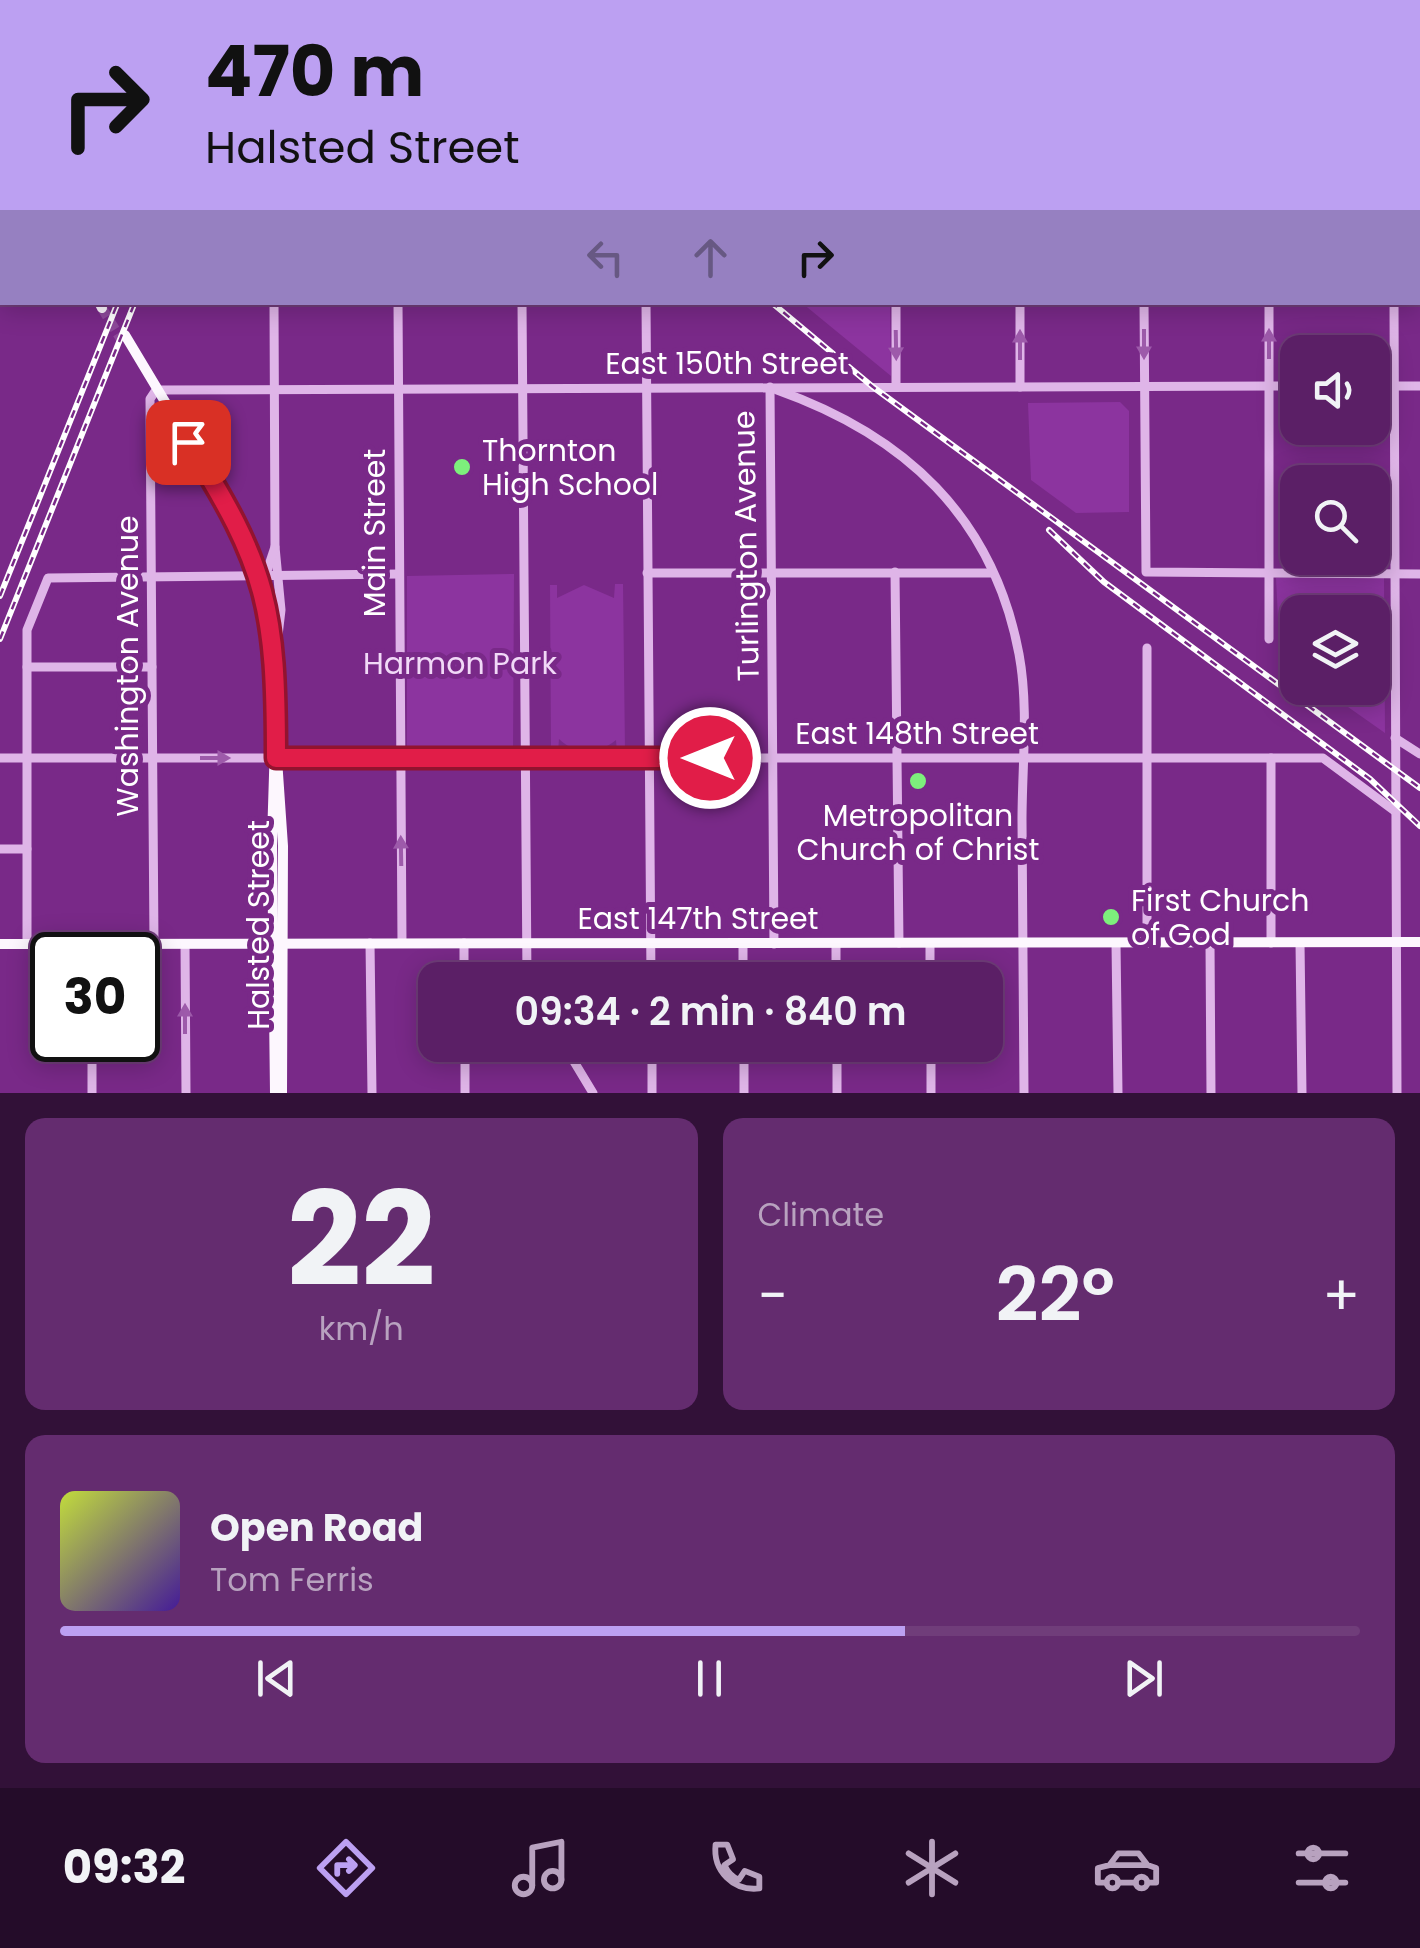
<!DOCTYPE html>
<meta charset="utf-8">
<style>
body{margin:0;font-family:Poppins,sans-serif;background:#642c6f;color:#f1f3f6;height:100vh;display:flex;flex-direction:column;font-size:38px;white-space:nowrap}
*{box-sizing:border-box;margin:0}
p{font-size:32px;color:#b8a2bf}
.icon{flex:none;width:55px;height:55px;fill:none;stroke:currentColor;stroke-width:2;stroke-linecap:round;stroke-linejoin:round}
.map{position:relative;height:1093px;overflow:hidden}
.side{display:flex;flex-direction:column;gap:25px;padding:25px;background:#321138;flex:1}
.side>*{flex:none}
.guide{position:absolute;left:0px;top:0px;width:1420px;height:305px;box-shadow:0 5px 25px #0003,0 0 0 2px #703d7a;background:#bca0f2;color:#111;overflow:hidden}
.fabs{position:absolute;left:1280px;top:335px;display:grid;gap:20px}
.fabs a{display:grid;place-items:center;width:110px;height:110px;border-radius:20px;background:#5b1f66;box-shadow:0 5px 25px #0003,0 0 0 2px #703d7a;font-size:50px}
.speed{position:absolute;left:30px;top:932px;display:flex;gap:20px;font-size:50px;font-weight:700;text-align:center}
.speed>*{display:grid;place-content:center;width:130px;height:130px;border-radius:50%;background:#5b1f66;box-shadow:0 5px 25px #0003,0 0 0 2px #703d7a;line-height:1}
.speed .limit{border:5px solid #111;border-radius:15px;background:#fff;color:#111}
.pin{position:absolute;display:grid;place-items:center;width:85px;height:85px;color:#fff;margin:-42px;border-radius:20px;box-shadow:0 5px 15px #0006}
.me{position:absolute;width:110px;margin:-55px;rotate:270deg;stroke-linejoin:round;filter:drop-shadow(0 0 8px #0008)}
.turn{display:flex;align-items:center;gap:35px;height:210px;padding:0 40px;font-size:45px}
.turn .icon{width:130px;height:130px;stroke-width:2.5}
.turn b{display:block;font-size:70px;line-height:85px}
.lanes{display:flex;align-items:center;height:95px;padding:0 40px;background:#0003;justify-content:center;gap:50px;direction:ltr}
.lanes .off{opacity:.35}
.big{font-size:75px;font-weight:600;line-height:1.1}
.side .widget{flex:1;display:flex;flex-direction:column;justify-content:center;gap:15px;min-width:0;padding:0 35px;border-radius:20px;background:#642c6f}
.side .dial{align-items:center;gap:0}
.dial b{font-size:130px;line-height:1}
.song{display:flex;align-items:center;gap:30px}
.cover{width:120px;height:120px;border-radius:15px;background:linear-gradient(135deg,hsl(70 70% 55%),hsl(260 70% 35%))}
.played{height:10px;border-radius:5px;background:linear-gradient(90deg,#bca0f2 65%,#703d7a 65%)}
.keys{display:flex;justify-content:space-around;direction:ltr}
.heat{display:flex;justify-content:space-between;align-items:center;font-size:55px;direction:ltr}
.side .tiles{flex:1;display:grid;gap:25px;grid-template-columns:1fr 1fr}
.widget:last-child{grid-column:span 2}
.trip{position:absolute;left:418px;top:962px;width:585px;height:100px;border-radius:20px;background:#5b1f66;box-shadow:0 5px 25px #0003,0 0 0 2px #703d7a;font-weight:600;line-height:100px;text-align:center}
.tabs{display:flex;height:160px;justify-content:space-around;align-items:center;background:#240c29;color:#b8a2bf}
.tabs .icon{width:70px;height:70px}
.tabs .current{color:#bca0f2}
.tabs b{font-size:45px;color:#f1f3f6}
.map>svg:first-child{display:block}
.green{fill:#8c349f}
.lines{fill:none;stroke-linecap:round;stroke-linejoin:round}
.major-tunnel{stroke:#8d499a;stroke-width:10;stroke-dasharray:10 5;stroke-linecap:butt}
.minor{stroke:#dfb5e8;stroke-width:9}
.major{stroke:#fdf7fe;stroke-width:10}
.rail-casing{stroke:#fff;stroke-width:6}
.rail{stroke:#792988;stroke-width:2.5;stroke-dasharray:8;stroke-linecap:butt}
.oneway{fill:#9d5aaa}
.route-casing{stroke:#92132f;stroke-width:25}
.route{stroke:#e11d48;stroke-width:18}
.poi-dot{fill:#7def7c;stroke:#792988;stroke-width:4}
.labels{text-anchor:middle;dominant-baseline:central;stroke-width:10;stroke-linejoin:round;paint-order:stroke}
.street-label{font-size:30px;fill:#fff;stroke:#792988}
.poi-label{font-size:30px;fill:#fff;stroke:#792988;text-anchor:start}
.park-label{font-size:30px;fill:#f1d9f7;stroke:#792988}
</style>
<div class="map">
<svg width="1420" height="1093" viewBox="0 0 1420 1093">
<rect width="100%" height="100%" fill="#792988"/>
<g class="green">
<path d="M802,303H890L891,376Z"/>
<path d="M1120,402L1129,411V512L1076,513L1031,480L1028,403Z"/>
<path d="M514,574L513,751L407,750V576Z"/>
<path d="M1384,577L1385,733L1321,688H1372V612H1298L1297,671L1280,659L1276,578Z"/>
<path d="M615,584H623L625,752H617L616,740C597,755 577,756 559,739L558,752H551L550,585H557V598L584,585L614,598Z"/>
</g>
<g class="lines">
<path class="major-tunnel" d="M102,308L122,341"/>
<g class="minor">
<path d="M521,0V2"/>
<path d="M646,0V2"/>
<path d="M770,0V2"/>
<path d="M896,0V2"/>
<path d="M1020,0V2"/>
<path d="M1144,0V2"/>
<path d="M1268,0V2"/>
<path d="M1394,0V2"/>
<path d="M281,2L282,0"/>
<path d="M1418,17H1420"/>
<path d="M0,21H2"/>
<path d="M1418,201H1420"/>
<path d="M0,204H2"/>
<path d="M274,302L275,547L281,610L277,644"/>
<path d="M398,302L402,943"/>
<path d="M522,302L527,980"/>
<path d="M646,302L651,980"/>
<path d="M896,302V387"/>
<path d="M1020,302V387"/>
<path d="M1144,302L1146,572L1420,574"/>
<path d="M1269,302V639"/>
<path d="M1394,302L1397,1093"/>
<path d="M1372,386H1420"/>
<path d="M770,387L774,944"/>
<path d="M777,390C904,435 993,516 1019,654C1029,708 1022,766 1022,820C1022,911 1023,1002 1024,1093"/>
<path d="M895,572L899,943"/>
<path d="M647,573H993"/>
<path d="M265,577L275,547"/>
<path d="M1147,648V943"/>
<path d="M27,667H152"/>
<path d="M1395,738L1420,754"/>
<path d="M0,758H1323L1396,812"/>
<path d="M1271,758V943"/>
<path d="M0,849H27"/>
<path d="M27,943V630L48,578L399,574"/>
<path d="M370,943L372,1093"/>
<path d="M464,943V980"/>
<path d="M836,943V980"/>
<path d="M930,943V980"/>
<path d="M1116,943L1118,1093"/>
<path d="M1210,943L1211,1093"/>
<path d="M1300,943L1302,1093"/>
<path d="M154,944L150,399L156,390L1298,386"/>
<path d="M185,944L186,1093"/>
<path d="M743,944V980"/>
<path d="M92,1040V1093"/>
<path d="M465,1045V1093"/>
<path d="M564,1045L593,1093"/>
<path d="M652,1045V1093"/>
<path d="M744,1045V1093"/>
<path d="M837,1045V1093"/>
<path d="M931,1045V1093"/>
</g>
<g class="major">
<path d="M0,139L2,143"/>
<path d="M99,302L102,308"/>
<path d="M125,335L242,530L272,619L277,679L272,839L275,1093"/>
<path d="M277,759L283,846L282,1093"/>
<path d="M0,944L1420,942"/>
</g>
<defs>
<g id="rail">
<path d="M439,0L442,2"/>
<path d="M229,2L230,0"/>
<path d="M246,2L247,0"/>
<path d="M771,302L873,387L1420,788"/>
<path d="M1049,530L1104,582L1370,779L1420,826"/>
<path d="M0,596L118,302"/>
<path d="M0,639L135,302"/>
</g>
</defs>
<use href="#rail" class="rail-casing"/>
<use href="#rail" class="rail"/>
</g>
<defs><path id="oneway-solid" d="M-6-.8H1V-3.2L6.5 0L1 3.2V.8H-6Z" transform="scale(2.5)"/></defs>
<g class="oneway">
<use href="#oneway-solid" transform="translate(1144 344) rotate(90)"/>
<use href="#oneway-solid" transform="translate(1269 344) rotate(-90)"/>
<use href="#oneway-solid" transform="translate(896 345) rotate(89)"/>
<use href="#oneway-solid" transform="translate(1020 345) rotate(-90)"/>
<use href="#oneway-solid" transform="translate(215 758)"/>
<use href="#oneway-solid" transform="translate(401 851) rotate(-91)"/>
<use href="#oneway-solid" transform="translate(185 1019) rotate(-90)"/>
</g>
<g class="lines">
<defs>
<path id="route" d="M188,442C268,567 276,610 276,758H710"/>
</defs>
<use href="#route" class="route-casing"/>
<use href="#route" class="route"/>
</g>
<g class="poi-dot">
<circle cx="462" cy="467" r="10"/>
<circle cx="918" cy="781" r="10"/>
<circle cx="1111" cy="917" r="10"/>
</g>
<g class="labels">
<g class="street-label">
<text x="727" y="363">East 150th Street</text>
<text transform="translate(374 533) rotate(-90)">Main Street</text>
<text transform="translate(746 546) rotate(-91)">Turlington Avenue</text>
<text transform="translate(127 666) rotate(-90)">Washington Avenue</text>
<text x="917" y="733">East 148th Street</text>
<text x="698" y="918">East 147th Street</text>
<text transform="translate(258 925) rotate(-90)">Halsted Street</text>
</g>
<g class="poi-label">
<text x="482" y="450">Thornton<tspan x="482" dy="34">High School</tspan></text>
<text x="918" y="815" text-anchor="middle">Metropolitan<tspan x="918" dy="34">Church of Christ</tspan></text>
<text x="1131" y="900">First Church<tspan x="1131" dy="34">of God</tspan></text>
</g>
<g class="park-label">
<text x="460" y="663">Harmon Park</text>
</g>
</g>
</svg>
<div class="fabs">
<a><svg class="icon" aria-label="sound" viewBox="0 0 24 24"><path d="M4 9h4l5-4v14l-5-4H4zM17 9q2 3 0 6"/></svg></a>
<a><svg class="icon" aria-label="search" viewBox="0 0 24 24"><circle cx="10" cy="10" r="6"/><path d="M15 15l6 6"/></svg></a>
<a><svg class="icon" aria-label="layers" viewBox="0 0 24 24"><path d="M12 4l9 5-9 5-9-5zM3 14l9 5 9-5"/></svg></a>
</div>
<div class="speed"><div class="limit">30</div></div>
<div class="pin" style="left:188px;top:442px;background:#d93025"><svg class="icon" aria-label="arrive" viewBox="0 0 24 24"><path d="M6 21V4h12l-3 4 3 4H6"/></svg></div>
<svg class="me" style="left:710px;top:758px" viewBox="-20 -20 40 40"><circle r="17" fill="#e11d48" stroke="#fff" stroke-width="3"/><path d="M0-11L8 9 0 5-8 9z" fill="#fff"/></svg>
<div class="trip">09:34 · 2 min · 840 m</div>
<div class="guide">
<div class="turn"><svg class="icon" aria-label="right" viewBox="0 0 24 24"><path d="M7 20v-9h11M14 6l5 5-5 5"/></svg><div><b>470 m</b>Halsted Street</div></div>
<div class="lanes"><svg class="icon off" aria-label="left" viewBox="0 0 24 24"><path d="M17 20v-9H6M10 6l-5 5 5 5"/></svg><svg class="icon off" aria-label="ahead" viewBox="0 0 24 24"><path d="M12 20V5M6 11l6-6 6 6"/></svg><svg class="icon" aria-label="right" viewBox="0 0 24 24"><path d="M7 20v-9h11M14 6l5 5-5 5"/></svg></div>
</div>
</div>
<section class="side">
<div class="tiles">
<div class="widget dial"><b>22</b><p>km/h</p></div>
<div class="widget"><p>Climate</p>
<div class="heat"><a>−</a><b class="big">22°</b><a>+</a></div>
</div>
<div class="widget">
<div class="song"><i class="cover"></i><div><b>Open Road</b><p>Tom Ferris</p></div></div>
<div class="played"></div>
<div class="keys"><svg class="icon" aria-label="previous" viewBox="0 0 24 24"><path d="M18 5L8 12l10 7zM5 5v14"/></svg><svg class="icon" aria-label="pause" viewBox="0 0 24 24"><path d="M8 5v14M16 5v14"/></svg><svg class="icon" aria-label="next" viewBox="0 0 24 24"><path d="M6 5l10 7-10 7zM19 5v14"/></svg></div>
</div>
</div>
</section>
<nav class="tabs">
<b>09:32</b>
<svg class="icon current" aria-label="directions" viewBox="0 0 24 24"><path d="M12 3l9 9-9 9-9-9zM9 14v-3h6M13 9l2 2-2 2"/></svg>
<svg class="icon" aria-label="music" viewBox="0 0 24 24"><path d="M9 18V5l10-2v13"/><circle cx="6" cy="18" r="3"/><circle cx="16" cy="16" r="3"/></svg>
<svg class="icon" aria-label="phone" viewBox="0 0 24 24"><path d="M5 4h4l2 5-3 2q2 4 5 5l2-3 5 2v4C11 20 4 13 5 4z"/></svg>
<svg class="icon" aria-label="climate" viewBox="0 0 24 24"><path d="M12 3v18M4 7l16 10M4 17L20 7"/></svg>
<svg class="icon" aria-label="car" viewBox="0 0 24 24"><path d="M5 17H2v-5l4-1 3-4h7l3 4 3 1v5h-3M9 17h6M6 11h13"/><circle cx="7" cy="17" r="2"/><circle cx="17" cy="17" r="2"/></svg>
<svg class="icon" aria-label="filters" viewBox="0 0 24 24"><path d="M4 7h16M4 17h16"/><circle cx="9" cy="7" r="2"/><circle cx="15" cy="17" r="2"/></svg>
</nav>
